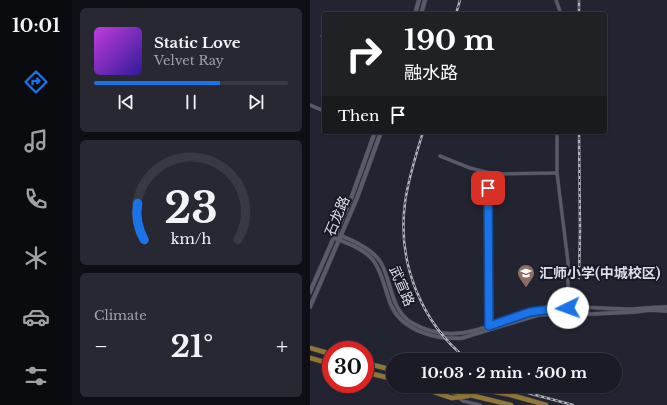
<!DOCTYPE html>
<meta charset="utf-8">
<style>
body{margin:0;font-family:"Libre Baskerville","Noto Sans SC",serif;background:#272832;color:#f1f3f6;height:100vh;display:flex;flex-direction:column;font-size:15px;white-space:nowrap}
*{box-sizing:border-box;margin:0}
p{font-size:13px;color:#9fa1a7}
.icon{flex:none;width:22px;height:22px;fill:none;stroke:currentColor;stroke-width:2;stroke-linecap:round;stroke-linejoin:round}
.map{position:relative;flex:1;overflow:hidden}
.details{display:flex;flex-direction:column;gap:8px;padding:8px;background:#0e0f14;width:238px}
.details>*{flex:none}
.top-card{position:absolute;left:12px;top:12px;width:285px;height:122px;border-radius:4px;box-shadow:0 1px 3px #0004,0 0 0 1px #383942;background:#202124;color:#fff;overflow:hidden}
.speed{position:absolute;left:12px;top:341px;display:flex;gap:8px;font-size:20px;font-weight:700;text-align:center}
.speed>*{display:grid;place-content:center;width:52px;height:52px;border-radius:50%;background:#1a1b25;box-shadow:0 1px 3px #0004,0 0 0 1px #383942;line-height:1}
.speed .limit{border:6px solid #d22;background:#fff;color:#111}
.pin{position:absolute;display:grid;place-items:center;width:34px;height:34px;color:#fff;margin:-17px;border-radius:8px;box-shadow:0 2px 6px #0006}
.me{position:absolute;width:44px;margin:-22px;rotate:267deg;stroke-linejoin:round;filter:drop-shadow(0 0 3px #0008)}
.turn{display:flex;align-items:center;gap:14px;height:84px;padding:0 16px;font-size:18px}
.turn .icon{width:52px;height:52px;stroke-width:2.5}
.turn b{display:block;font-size:28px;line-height:34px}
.then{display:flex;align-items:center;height:38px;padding:0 16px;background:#0003;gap:8px;font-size:15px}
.big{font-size:30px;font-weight:800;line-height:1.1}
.details .tile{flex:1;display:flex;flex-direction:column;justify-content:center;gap:6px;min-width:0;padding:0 14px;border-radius:6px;background:#272832}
.details .dial{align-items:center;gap:0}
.dial svg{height:104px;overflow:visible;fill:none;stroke:#383942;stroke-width:7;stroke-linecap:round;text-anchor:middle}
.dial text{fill:#f1f3f6;stroke:none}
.song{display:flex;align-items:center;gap:12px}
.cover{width:48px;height:48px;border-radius:6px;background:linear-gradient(135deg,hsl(290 70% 55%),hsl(250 70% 35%))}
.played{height:4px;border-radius:2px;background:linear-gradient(90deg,#1a73e8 65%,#383942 65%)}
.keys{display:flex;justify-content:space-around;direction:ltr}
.heat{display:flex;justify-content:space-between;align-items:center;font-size:22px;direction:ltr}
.trip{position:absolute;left:76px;top:353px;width:236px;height:40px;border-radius:20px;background:#1a1b25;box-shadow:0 1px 3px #0004,0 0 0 1px #383942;font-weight:800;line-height:40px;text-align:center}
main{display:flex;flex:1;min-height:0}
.tabs{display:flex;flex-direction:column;width:72px;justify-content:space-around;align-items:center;background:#0a0b0f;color:#9fa1a7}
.tabs .icon{width:28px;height:28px}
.tabs .selected{color:#1a73e8}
.tabs b{font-size:18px;color:#f1f3f6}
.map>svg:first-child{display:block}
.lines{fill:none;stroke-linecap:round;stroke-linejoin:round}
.minor-casing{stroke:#3e3f4a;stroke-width:4}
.tertiary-casing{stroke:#3e3f4a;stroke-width:4.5}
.secondary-casing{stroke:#3e3f4a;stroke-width:5}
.primary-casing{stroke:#3e3f4a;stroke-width:5.5}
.minor{stroke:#595b6a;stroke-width:3}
.tertiary{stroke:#595b6a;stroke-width:3.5}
.secondary{stroke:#595b6a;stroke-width:4}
.primary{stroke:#917635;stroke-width:4.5}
.rail-casing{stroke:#b1b3bc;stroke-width:2.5}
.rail{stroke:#191a27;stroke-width:1;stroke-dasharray:3;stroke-linecap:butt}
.route-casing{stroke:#114b97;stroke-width:10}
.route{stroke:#1a73e8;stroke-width:7}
.labels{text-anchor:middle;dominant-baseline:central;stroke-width:4;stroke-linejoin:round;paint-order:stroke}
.street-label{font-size:14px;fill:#dddee7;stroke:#191a27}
.poi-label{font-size:14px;font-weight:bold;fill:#dddee7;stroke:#191a27;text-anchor:start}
</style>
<main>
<nav class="tabs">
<b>10:01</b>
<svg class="icon selected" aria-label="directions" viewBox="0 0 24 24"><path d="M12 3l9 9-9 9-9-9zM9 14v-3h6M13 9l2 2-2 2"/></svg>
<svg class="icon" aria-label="music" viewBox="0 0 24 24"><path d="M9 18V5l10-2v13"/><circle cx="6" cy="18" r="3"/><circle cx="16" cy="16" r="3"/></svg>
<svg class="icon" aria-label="phone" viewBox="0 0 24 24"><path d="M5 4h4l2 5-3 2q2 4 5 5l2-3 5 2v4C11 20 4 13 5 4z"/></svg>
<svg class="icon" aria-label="climate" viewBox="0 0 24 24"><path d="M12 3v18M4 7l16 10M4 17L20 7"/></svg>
<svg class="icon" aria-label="car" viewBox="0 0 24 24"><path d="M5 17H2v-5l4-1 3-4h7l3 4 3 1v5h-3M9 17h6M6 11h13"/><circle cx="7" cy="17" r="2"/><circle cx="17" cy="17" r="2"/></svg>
<svg class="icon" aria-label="filters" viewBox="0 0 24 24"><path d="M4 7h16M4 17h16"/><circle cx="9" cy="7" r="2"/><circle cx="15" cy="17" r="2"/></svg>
</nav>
<section class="details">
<div class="tile">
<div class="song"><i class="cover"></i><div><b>Static Love</b><p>Velvet Ray</p></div></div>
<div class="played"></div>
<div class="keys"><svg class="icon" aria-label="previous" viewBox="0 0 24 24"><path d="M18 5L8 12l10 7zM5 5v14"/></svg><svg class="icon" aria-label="pause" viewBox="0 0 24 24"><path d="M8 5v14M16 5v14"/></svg><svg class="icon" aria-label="next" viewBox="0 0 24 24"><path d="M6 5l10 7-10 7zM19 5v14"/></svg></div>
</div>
<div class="tile dial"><svg viewBox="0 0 100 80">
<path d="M14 69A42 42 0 1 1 86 69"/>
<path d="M14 69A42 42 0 0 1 9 41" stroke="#1a73e8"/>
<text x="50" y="56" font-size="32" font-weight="700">23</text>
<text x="50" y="72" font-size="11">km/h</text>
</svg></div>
<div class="tile"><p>Climate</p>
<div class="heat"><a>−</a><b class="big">21°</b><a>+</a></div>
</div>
</section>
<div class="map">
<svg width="357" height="405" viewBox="0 0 357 405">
<rect width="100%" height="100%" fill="#222431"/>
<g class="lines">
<defs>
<g id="minor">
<path d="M246,0L251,14"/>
<path d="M12,36H14"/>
<path d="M0,105L14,111"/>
<path d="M247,132V173L258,262V313"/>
<path d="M130,156L160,168L184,174L247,173"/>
<path d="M178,173L179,327"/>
<path d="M149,398L153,401L170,405"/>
</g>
<g id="tertiary">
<path d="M26,234C40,239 63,249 71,263C82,282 80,310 102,323C144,347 178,325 218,313C230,309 245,308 257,307C279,306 302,310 324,309C335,308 346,307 357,307"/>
<path d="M24,238C37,243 54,249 63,260C73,273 75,291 81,305C92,331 127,340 152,338L228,315L256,313L281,314L324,312L340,310L357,311"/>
</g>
<g id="secondary">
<path d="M105,14L109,0"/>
<path d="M111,14L115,0"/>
<path d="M0,292L42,196L65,132"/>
<path d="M0,307L47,198L71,132"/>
</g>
<g id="primary">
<path d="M0,348L21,354"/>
<path d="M0,358L21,364"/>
<path d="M55,363L83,370"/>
<path d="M55,372L83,379"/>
<path d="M110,386L160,395L201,405"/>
<path d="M153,386L201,395L236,405"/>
<path d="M118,390L142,398L158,396"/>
</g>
</defs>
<use href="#minor" class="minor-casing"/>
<use href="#tertiary" class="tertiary-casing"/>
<use href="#secondary" class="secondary-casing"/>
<use href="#primary" class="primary-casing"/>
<use href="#minor" class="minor"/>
<use href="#tertiary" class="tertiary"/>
<use href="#secondary" class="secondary"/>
<use href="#primary" class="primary"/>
<defs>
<g id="rail">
<path d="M269,0V14"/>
<path d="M146,14L150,0"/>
<path d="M113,132C106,155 98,179 95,203C87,262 111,323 158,360"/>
<path d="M269,278L270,231L269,132"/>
<path d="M200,386L218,393L263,405"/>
</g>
</defs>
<use href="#rail" class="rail-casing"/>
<use href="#rail" class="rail"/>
</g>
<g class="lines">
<defs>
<path id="route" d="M178,188L179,326L220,312L258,307V308"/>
</defs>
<use href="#route" class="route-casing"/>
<use href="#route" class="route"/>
</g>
<defs>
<symbol id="school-pin" viewBox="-11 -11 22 30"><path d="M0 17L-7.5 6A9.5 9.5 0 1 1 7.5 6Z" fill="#8d6e63" stroke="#191a27"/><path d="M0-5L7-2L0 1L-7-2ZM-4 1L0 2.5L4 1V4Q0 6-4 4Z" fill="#fff"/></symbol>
</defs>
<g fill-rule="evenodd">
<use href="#school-pin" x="206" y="263" width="20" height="27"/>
</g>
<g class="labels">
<g class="street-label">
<text transform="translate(27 216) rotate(-67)">石龙路</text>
<text transform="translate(92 286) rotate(67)">武宣路</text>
</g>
<g class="poi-label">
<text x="229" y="273">汇师小学(中城校区)</text>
</g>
</g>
</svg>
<div class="speed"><div class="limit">30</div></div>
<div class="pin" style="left:178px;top:188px;background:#d93025"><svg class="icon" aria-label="arrive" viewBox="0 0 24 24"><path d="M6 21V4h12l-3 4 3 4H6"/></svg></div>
<svg class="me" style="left:258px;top:308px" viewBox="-20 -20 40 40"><circle r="19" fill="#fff"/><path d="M0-13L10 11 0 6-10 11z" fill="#1a73e8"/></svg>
<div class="trip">10:03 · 2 min · 500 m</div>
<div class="top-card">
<div class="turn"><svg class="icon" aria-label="right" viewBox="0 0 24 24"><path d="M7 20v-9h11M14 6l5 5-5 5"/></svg><div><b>190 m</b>融水路</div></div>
<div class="then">Then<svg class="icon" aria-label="arrive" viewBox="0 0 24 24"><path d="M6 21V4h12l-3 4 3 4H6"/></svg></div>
</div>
</div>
</main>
